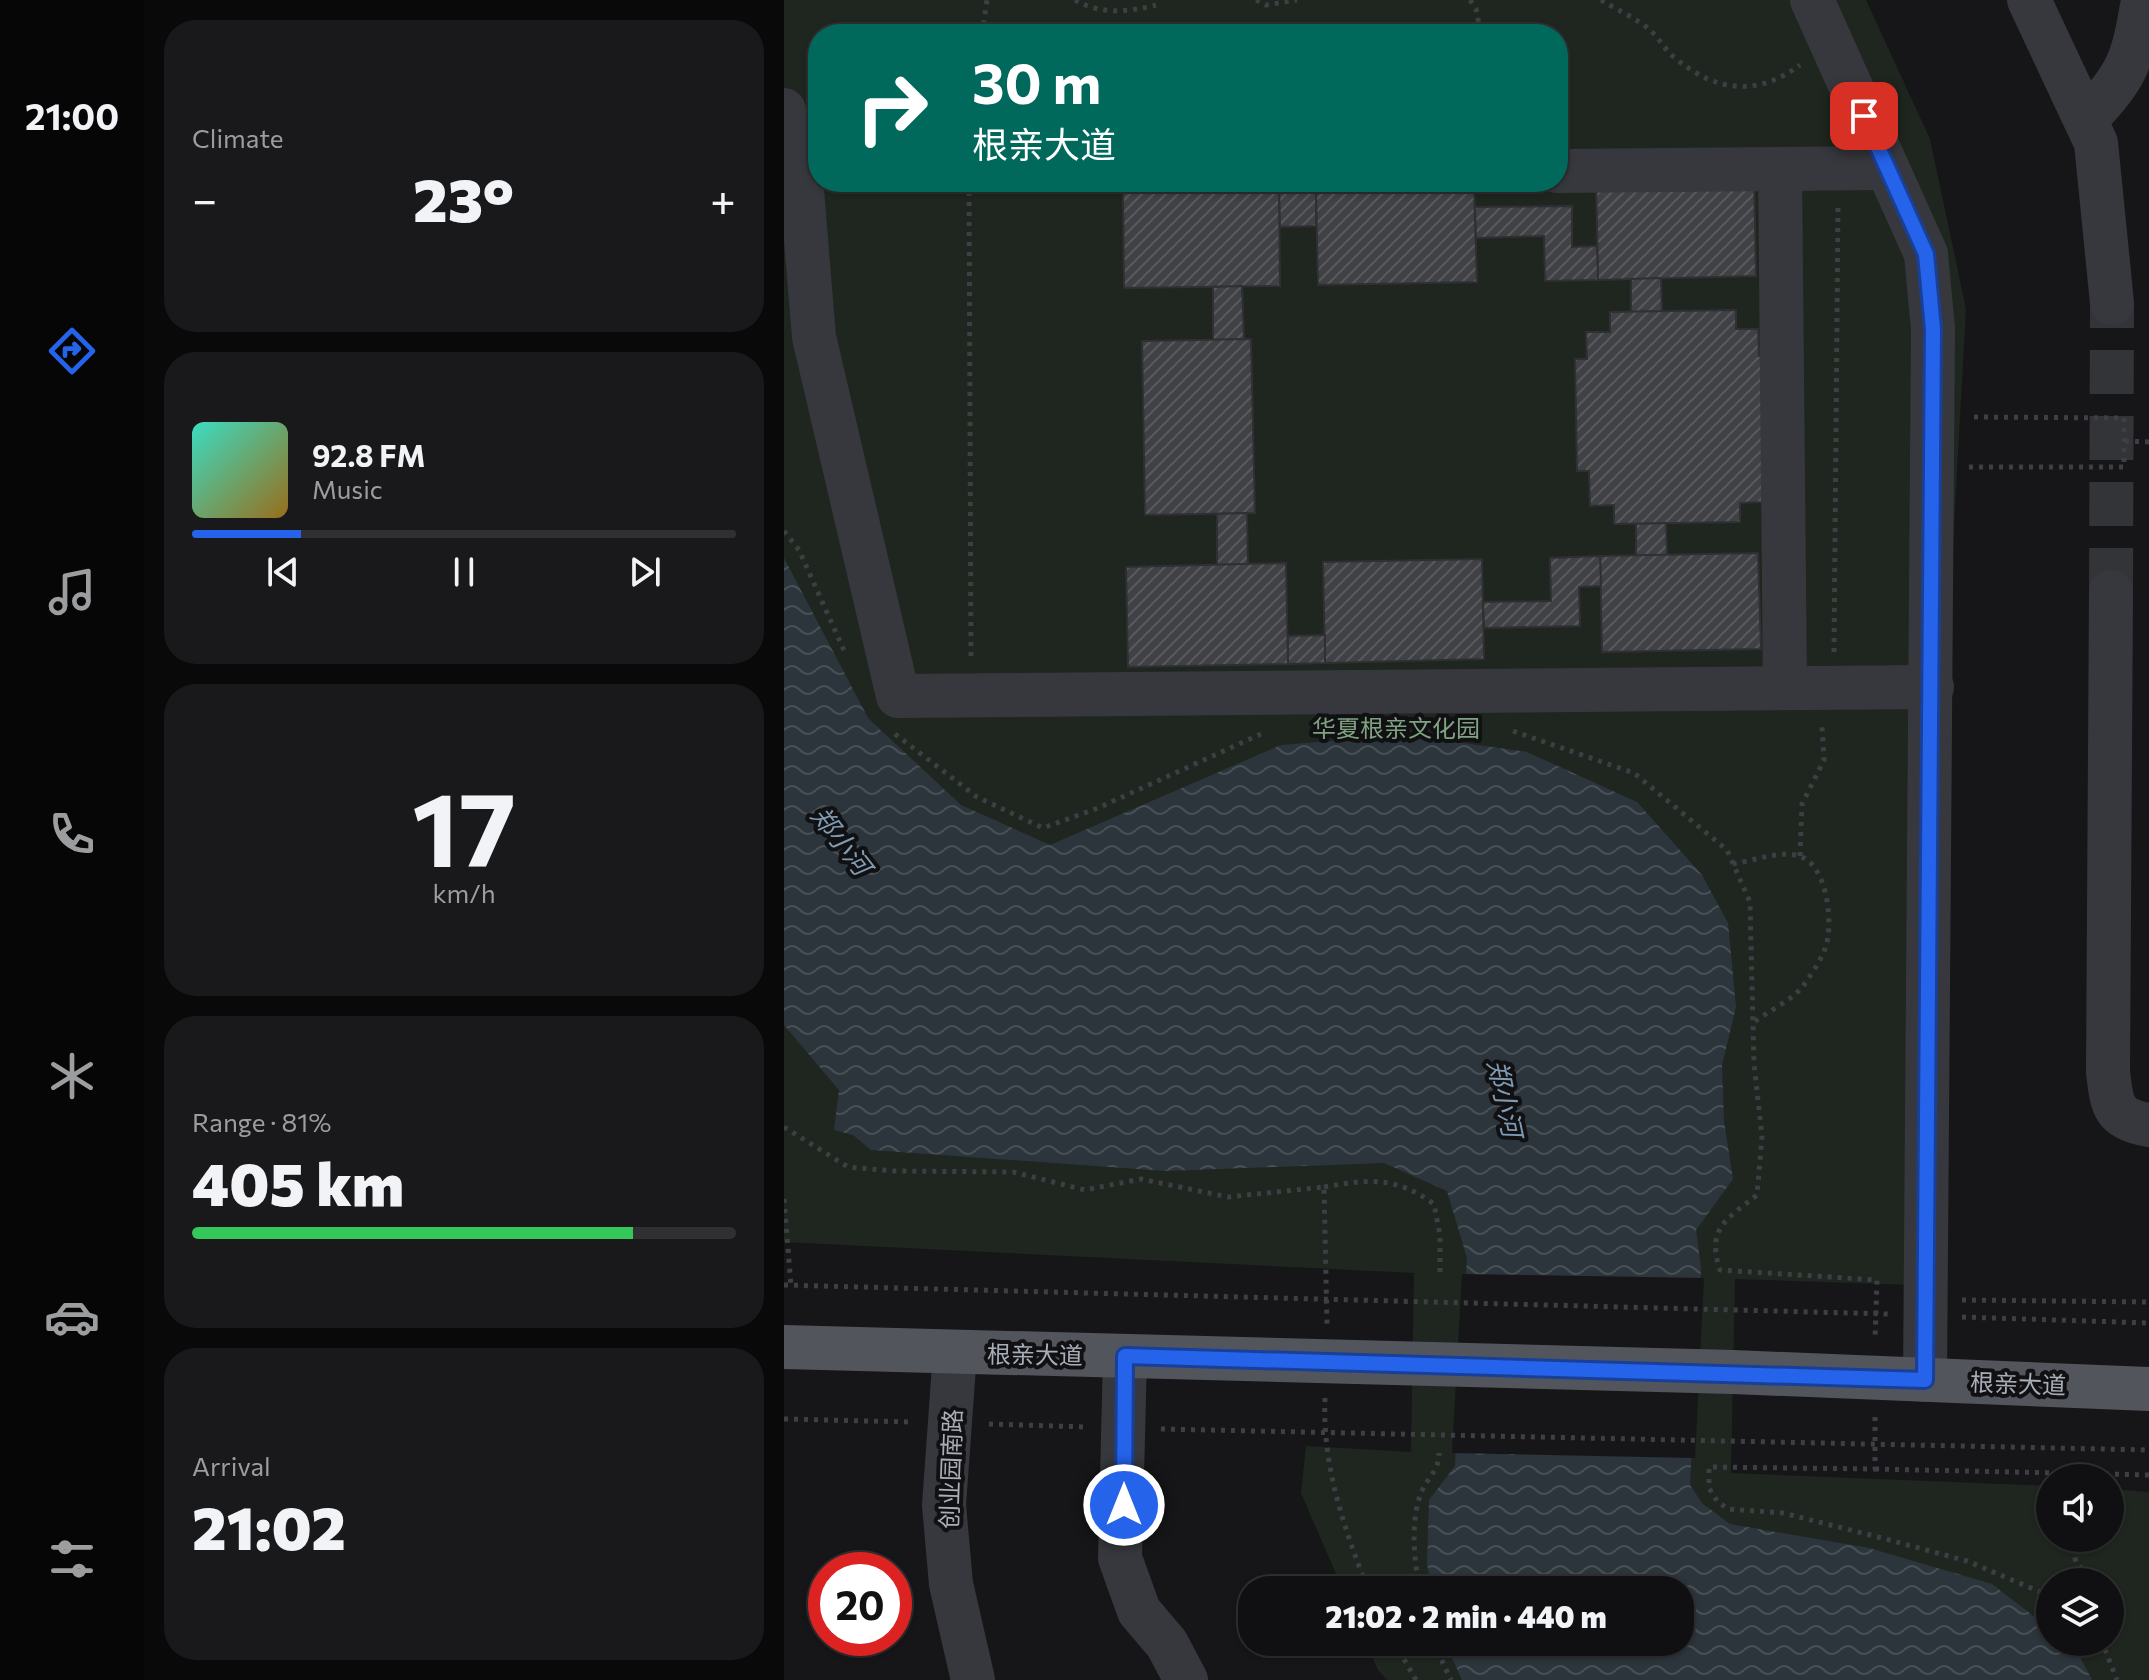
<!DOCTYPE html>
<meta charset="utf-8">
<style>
body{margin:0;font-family:Commissioner,"Noto Sans SC",sans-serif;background:#19191b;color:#f1f3f6;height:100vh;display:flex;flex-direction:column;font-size:30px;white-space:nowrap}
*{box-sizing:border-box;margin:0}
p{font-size:26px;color:#9c9d9f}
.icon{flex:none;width:44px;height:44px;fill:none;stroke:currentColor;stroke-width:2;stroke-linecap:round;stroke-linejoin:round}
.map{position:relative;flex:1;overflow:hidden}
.panel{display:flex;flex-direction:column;gap:20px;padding:20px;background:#09090a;width:640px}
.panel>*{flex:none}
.guide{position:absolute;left:24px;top:24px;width:760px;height:168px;border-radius:32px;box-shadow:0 2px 6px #0004,0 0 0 2px #303032;background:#00695c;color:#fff;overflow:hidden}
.controls{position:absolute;left:1252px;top:1464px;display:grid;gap:16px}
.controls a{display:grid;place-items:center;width:88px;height:88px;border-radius:50%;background:#101012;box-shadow:0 2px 6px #0004,0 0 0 2px #303032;font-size:40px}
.speed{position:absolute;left:24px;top:1552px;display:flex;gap:16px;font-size:40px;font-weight:700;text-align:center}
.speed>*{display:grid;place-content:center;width:104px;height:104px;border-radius:50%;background:#101012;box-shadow:0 2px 6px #0004,0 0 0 2px #303032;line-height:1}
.speed .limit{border:12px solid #d22;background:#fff;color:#111}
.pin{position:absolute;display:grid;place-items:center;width:68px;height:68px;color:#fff;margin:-34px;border-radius:16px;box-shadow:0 4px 12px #0006}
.me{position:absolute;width:88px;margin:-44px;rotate:0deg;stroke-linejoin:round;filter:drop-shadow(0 0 6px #0008)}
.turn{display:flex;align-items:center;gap:28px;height:168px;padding:0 32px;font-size:36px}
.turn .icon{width:104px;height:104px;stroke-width:2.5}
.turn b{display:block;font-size:56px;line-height:68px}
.big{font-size:60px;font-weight:800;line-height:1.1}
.panel .card{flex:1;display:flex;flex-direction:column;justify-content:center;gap:12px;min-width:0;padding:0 28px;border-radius:32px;background:#19191b}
.panel .dial{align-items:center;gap:0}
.dial b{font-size:104px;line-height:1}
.song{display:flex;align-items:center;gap:24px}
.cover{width:96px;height:96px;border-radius:12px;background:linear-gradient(135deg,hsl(170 70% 55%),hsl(40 70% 35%))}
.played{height:8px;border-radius:4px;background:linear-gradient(90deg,#2563eb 20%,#303032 20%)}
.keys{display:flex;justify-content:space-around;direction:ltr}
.heat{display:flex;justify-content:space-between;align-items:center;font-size:44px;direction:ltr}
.charge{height:12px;border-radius:6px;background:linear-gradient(90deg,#34c759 81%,#303032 0)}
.trip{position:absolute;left:454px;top:1576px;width:456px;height:80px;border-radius:32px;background:#101012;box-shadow:0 2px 6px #0004,0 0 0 2px #303032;font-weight:800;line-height:80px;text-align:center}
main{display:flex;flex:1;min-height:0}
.tab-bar{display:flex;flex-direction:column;width:144px;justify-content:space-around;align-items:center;background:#060607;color:#9c9d9f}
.tab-bar .icon{width:56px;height:56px}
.tab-bar .active{color:#2563eb}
.tab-bar b{font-size:36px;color:#f1f3f6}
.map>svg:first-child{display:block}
.green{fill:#1e261f;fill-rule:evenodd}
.water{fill:url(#water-waves)}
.pier{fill:#161618}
.building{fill:url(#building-hatch);stroke:#303034;stroke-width:2}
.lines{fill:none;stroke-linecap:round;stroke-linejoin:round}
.minor-tunnel{stroke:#333438;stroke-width:44;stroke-dasharray:44 22;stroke-linecap:butt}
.path{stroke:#3d3f44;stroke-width:5;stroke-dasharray:4 6;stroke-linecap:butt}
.minor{stroke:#37383d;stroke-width:44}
.major{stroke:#53555c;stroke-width:44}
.route-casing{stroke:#184099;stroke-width:20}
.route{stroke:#2563eb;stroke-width:14}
.labels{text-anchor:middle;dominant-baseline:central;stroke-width:8;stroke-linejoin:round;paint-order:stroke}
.park-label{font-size:24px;fill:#7fa381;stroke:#111113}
.street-label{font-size:24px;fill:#a8adb8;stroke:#111113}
.water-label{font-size:26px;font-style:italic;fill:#7f9bb3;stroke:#111113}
</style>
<main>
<nav class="tab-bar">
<b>21:00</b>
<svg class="icon active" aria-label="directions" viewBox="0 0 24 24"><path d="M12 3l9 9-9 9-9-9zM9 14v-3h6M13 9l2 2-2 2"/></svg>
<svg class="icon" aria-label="music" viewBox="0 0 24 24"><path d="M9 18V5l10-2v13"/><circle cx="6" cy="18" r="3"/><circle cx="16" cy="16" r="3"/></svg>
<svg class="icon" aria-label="phone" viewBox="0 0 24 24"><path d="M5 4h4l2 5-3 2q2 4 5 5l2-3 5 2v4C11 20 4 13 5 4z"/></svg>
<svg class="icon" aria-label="climate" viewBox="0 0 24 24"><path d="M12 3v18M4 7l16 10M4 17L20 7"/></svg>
<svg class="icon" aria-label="car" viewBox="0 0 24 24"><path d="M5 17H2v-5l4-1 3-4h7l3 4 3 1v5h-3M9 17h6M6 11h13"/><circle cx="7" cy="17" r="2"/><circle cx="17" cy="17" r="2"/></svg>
<svg class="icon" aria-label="filters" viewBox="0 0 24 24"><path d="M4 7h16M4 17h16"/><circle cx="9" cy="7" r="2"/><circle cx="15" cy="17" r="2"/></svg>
</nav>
<section class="panel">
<div class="card"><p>Climate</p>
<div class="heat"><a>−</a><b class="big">23°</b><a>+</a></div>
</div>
<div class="card">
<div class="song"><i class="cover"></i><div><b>92.8 FM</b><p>Music</p></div></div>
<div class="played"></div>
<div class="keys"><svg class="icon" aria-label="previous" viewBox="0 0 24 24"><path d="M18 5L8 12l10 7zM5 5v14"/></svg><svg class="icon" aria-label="pause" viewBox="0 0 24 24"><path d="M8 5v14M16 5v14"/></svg><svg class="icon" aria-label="next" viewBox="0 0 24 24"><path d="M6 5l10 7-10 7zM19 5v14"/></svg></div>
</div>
<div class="card dial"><b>17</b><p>km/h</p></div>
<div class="card"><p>Range · 81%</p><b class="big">405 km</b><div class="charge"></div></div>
<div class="card"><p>Arrival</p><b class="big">21:02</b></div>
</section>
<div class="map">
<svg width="1365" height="1680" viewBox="0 0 1365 1680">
<defs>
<pattern id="water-waves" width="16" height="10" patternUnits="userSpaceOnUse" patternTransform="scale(2)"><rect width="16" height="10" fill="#2c353c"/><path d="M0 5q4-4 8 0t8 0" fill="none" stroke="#485056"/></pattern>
<pattern id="building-hatch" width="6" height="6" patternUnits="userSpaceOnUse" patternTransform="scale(2)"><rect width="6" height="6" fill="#404145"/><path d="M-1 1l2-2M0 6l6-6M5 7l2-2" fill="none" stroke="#595a5e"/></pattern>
</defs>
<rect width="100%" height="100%" fill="#161618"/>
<path class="green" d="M0,0H1082L1146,139L1182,309L1128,1285L951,1279L947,1473L1266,1486V1538H1326V1489L1365,1492V1680H603L594,1670L582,1642H896V1590H559L517,1493L522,1446L627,1452L630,1273L0,1242ZM34,34H774V182H34ZM1266,1582H1326V1642H1266Z"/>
<path class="water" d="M0,558L84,718L177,805L266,845L497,745L622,735L743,752L853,802L918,875L944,923L952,1007L938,1065L940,1121L949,1179L912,1230L917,1268L906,1485L918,1503L946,1524L1085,1548L1208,1584L1266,1629V1642C1292,1642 1297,1659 1308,1680H678L661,1642H896V1590H648L643,1564L645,1500L671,1466L683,1258L663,1191L600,1163L381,1171L87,1150L69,1135L50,1130L55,1090L0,1025Z"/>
<path class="pier" d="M678,1274L920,1278L911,1458L668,1453Z"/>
<g class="building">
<path d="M970,175L972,276L814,280L812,178Z"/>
<path d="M690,187L693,282L534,285L532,190Z"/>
<path d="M495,190H532V226L496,227Z"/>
<path d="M495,190L496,286L340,288L339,193Z"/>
<path d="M788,206V247L813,246L814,280L761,281L760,236L692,238L691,207Z"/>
<path d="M877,278L878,311L847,312V279Z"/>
<path d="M458,286L460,339L429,340V287Z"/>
<path d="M952,310V329H974L975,356L995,355L978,502L956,503V522L830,524V505L806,506L805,471H793L791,359H803L802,332H826V312Z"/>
<path d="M467,339L471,513L361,515L358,341Z"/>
<path d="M463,513L464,564L433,565V514Z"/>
<path d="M882,523L883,555L852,556V524Z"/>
<path d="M974,553L977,649L818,652L816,556Z"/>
<path d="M816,556L817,586L795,587L796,626L700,628L699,602L767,601L766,558Z"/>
<path d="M698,559L700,659L541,663L539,562Z"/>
<path d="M502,563L504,664L344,667L342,567Z"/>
<path d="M541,635V663L504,664V636Z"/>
</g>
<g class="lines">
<path class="minor-tunnel" d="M1327,592L1328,303"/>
<g class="path">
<path d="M291,0C318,15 344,12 372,5"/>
<path d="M472,0L482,5L513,0"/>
<path d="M686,0L692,9L697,34"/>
<path d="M817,0C833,10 852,18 866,30C875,38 881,50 891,58C932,92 973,97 1016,65"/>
<path d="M198,34L203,0"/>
<path d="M185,182L187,657"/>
<path d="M1341,441L1365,442"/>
<path d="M1185,467H1340V418L1187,417"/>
<path d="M0,531L15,550L62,655"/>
<path d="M1050,652L1054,206"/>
<path d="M729,731L850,773L943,850L966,902L970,1064L978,1136L973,1195C943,1219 922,1228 936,1270L1093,1280L1091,1339"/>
<path d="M111,734L193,797L259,828L314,808L477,734"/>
<path d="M1016,856L1018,804L1040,760L1038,727"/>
<path d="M949,864C968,861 996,850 1015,856C1044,864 1050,926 1041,949C1036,962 1027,975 1019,986C1008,1000 985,1011 970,1022"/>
<path d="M0,1127L64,1167L110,1171L229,1172L301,1190L357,1179L444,1197L540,1187L543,1324"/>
<path d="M540,1187C585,1179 611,1176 650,1204L656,1235V1274"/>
<path d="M0,1199L7,1286"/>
<path d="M0,1285L1104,1314"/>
<path d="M1178,1300L1365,1302"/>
<path d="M1178,1317L1365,1323"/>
<path d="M541,1398C538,1466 560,1527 584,1590"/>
<path d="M1091,1417V1469L925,1467V1488L933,1501L944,1509L999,1513L1098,1538L1183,1561L1266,1596"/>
<path d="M0,1419L127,1422"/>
<path d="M205,1424L303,1427"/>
<path d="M377,1429L1365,1450"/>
<path d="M1091,1469L1365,1475"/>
<path d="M1287,1538L1292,1563L1311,1582"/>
<path d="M636,1590C630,1561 626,1522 637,1493C643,1478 655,1471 655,1453"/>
<path d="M610,1642L632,1680"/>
<path d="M649,1642L667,1680"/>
<path d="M1314,1642L1322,1652L1333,1680"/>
</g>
<g class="minor">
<path d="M1028,0L1142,254L1149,329L1141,1380"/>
<path d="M1245,0L1312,143L1328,303"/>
<path d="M0,110L17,178L30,337L114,696L1148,687"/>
<path d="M1302,119C1345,75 1349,59 1359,0"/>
<path d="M996,169L1001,688"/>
<path d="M774,171L1103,168"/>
<path d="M1327,592L1324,1072C1328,1105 1328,1119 1365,1125"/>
<path d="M171,1352L160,1505L167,1584L189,1680"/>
<path d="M341,1356L336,1558L355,1611L383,1644L402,1680"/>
</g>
<path class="major" d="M0,1347L949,1372L1365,1389"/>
</g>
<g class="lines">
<defs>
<path id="route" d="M340,1505L341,1356L1141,1380L1149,329L1142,254L1080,116"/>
</defs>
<use href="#route" class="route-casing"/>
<use href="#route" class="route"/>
</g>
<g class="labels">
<g class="park-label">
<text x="612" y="727">华夏根亲文化园</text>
</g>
<g class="street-label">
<text transform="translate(251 1354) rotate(1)">根亲大道</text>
<text transform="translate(1234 1383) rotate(2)">根亲大道</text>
<text transform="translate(166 1469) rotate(-88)">创业园南路</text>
</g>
<g class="water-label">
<text transform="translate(58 840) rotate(52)">郑小河</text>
<text transform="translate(722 1098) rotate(78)">郑小河</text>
</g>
</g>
</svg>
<div class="controls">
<a><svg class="icon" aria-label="sound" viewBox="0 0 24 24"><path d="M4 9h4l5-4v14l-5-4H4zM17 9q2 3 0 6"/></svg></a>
<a><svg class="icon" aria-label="layers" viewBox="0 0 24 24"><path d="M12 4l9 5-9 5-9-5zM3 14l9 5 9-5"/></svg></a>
</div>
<div class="speed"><div class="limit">20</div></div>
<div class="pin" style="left:1080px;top:116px;background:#d93025"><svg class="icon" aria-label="arrive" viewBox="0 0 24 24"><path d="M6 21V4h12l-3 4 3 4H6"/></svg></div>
<svg class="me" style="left:340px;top:1505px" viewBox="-20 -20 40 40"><circle r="17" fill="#2563eb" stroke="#fff" stroke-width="3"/><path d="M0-11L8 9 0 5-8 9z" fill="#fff"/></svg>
<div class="trip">21:02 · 2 min · 440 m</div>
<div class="guide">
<div class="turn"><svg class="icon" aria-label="right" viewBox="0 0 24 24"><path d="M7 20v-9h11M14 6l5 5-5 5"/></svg><div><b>30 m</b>根亲大道</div></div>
</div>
</div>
</main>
